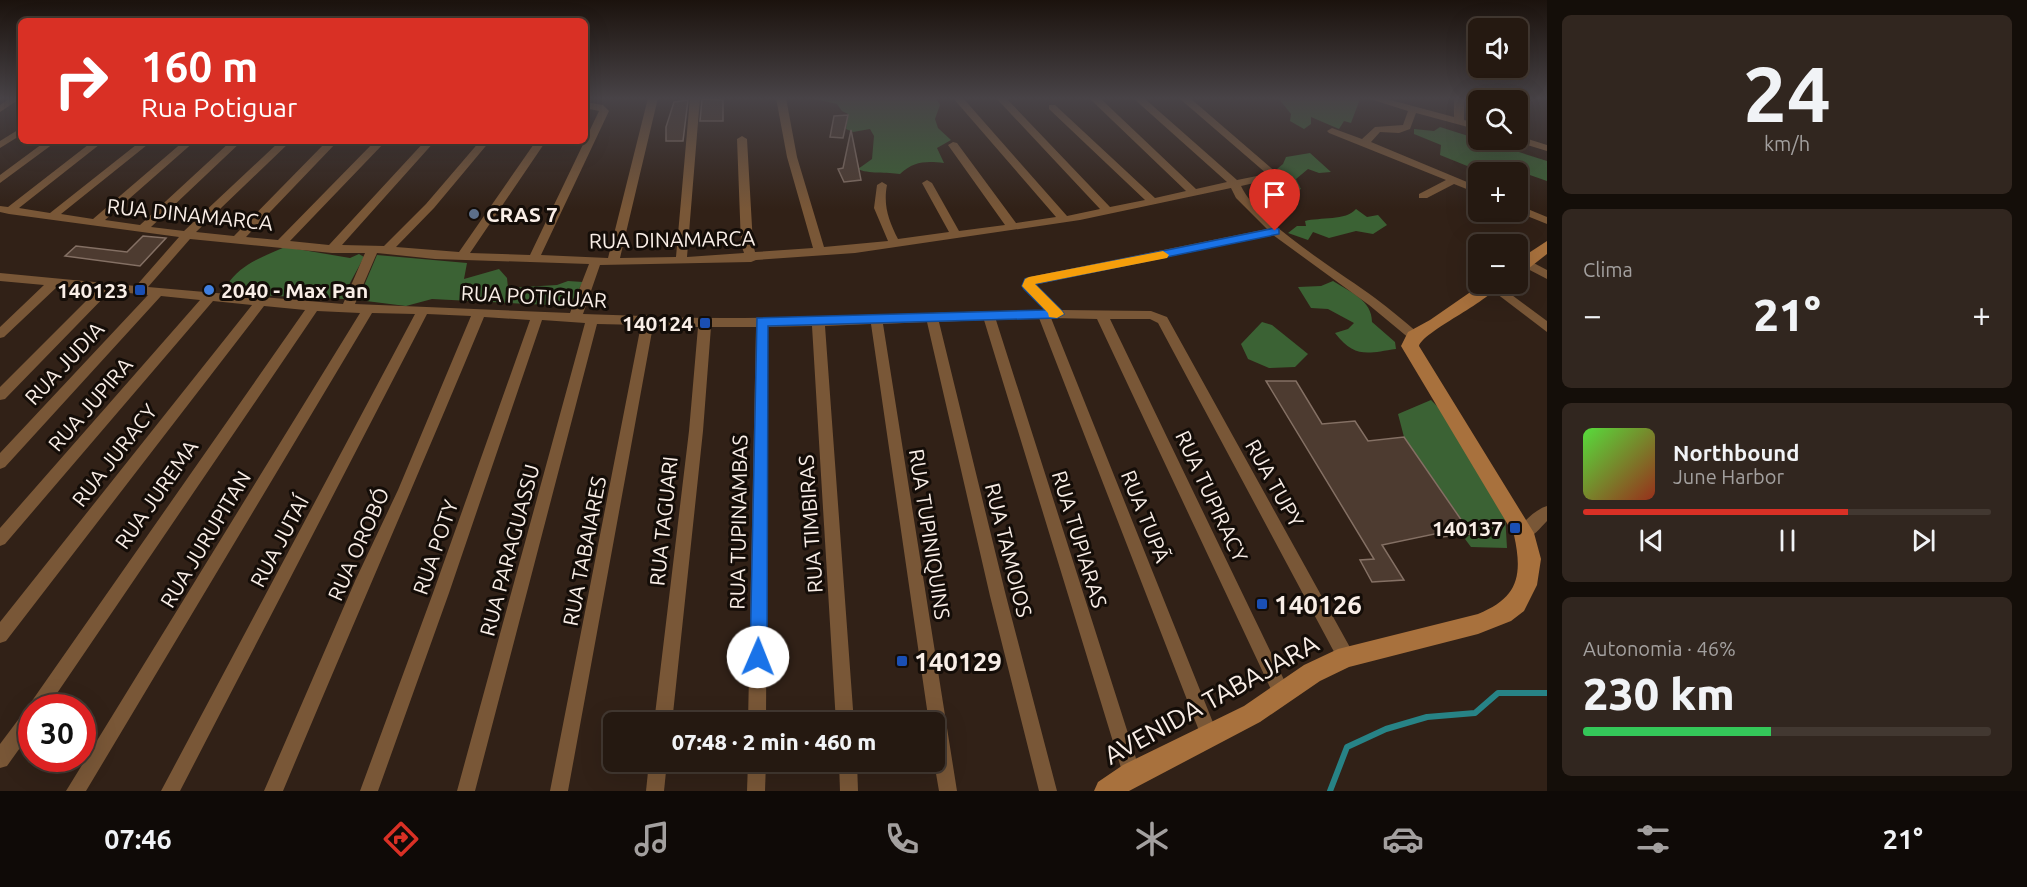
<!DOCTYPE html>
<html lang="pt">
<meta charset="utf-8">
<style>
body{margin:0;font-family:Ubuntu,sans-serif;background:#31261f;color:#f1f3f6;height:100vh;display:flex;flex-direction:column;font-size:22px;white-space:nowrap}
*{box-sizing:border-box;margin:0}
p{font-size:20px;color:#a3a09f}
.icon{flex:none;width:33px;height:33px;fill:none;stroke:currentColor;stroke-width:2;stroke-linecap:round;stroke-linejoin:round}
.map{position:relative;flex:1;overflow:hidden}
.sheet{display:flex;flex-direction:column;gap:15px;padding:15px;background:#140e09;width:480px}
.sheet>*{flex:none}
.banner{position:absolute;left:18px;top:18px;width:570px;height:126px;border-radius:9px;box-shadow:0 6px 24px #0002,0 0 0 2px #423831;background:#d93025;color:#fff;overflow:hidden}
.fabs{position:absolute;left:1468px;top:18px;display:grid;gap:12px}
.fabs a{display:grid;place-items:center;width:60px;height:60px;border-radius:9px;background:#251911;box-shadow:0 6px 24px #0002,0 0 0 2px #423831;font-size:30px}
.speed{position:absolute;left:18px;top:694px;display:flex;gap:12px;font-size:30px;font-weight:700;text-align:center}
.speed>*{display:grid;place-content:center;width:78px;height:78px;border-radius:50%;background:#251911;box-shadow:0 6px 24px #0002,0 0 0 2px #423831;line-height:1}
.speed .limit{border:9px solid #d22;background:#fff;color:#111}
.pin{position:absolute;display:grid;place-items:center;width:51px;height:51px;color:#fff;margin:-62px -26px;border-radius:50% 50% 50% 0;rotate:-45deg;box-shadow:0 0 6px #0007}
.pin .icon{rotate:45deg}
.me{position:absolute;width:66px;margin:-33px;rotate:1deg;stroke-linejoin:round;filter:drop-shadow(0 0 4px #0008)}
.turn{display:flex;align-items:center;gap:21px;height:126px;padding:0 24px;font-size:27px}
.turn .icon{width:78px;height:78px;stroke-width:2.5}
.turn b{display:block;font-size:42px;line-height:51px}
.big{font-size:45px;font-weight:800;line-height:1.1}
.sheet .widget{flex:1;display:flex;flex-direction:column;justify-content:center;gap:9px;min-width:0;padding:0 21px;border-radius:9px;background:#31261f}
.sheet .dial{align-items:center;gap:0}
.dial b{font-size:78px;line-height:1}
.song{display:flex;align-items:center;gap:18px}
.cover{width:72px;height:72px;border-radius:9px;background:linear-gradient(135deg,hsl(110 70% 55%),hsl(10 70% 35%))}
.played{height:6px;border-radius:3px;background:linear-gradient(90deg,#d93025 65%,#423831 65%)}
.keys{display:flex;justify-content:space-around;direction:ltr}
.heat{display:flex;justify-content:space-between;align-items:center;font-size:33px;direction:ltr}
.charge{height:9px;border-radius:4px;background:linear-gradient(90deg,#34c759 46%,#423831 0)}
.trip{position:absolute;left:603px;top:712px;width:342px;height:60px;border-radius:9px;background:#251911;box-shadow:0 6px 24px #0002,0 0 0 2px #423831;font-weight:800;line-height:60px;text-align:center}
.menu{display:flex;height:96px;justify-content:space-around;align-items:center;background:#0f0a07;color:#a3a09f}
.menu .icon{width:42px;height:42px}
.menu .current{color:#d93025}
.menu b{font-size:27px;color:#f1f3f6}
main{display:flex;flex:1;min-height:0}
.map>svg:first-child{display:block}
.forest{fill:#3b6234}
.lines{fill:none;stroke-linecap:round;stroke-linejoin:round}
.stream{stroke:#278386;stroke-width:6}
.building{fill:#4d3b30;stroke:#847064;stroke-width:1.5}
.street{fill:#795737;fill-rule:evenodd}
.secondary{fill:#a8713d;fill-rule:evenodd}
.route{fill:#1a73e8;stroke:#114b97;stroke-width:1.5}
.slow{fill:#f59e0b}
.service-dot{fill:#5c6f8a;stroke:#140d08;stroke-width:2}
.transit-dot{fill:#1a4fb4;stroke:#140d08;stroke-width:2}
.shop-dot{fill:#3f7fe0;stroke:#140d08;stroke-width:2}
.labels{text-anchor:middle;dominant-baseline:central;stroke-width:6;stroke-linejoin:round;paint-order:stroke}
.street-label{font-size:21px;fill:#f9eee7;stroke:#140d08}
.poi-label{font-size:21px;font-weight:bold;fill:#f9eee7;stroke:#140d08;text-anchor:end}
.near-poi-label{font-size:26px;font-weight:bold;fill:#f9eee7;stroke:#140d08;text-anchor:start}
.near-street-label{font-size:26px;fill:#f9eee7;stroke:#140d08}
</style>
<main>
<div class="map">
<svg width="1547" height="791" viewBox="0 0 1547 791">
<rect width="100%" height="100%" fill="#312117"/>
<g class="forest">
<path d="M811,98H936L940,105L935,119L938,128L951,140L937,148L944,163C926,161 914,161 900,174C888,172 867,174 858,169L872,159L874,136L870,129L853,132L846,129L848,114L842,111L837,104Z"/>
<path d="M1270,98H1358L1360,99L1351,123L1344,121L1339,129L1311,117V124L1304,129L1290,121L1291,114L1279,99Z"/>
<path d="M1440,127L1547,161V181L1527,174L1520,180L1518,172H1482L1440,155L1441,145L1414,134V129L1434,131Z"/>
<path d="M1310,153L1331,172L1319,173L1308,169L1296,179L1301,189L1292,193L1280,186L1278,181L1282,175L1277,169L1283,164L1286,157Z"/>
<path d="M1356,209L1367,217L1378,215L1387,225L1373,234L1356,231L1329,238L1313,232L1308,240L1288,233L1297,226H1306L1305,221C1320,217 1346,221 1356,209Z"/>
<path d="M285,247L350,258L359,254L364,257L350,283L344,299L254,295L257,289L227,285C241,264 262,257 285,247Z"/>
<path d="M377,255L467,263L464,279L499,269L507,278L508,288L557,285L568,281L583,282L569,306L432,299L406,306L358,300Z"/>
<path d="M1333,281C1350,292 1372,300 1372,322L1395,342L1396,349C1368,353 1355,359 1335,333L1348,329L1354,323L1328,309L1311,308L1298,287L1321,286Z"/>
<path d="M1262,322L1272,325L1308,354L1295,367L1269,368L1248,359L1241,344Z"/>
<path d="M1431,400L1441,410L1505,514L1507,548L1471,547L1465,539L1471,533L1404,437L1398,414Z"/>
</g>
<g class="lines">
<path class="stream" d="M1330,791L1347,747L1386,729L1427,717L1475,713L1498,693H1547"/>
</g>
<g class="building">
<path d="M702,99L723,100V121H700Z"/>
<path d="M688,100L683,141H666V127L674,102Z"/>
<path d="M848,115L843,138L830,137L834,116Z"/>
<path d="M851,130L861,180L844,182L838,169L843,168Z"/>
<path d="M143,236L166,238L140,266L65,256L76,246L127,252Z"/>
<path d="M1266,381H1296L1322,424L1355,421L1368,441L1404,437L1471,534L1442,537L1439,533L1382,545L1404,580L1372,582L1360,560L1374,559Z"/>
</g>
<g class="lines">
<g class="street">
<path d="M10,98H21L0,112V105Z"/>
<path d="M648,98H658L620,258L676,257L690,98H700L687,257L744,253L741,244L737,139L742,136L747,139L753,244L755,252L813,248L787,157L776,98H786L797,157L824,247L888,241L874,208L877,185L882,182L887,185C883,206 889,221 898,239L949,232L922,183L927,180L932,183L959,231L1005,225L948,145L953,142L957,143L1016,223L1056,217L953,98H963L1067,216L1100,209L996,98H1006L1110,207L1145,200L1049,109V105H1055L1155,198L1186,191L1089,98H1100L1196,189L1227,182L1133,98H1144L1237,180L1267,174L1179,98H1190L1277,173L1276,178L1241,186C1258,223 1340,272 1375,298C1390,309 1404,321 1418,333L1420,336L1418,339H1410L1369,305L1273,235L1034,285L1060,310L1151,311L1167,317L1352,651L1355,657L1352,663L1346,665L1340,663L1158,323L1150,319H1110L1288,688L1291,694L1288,700L1282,703L1276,700L1097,319L1051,318L1218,735L1215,741L1209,744L1203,741L1039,318L996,320L1141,774L1139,781L1132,783L1125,781L984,320L939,322L1006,596L1057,791H1039L990,596L927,322L883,324L957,791H939L934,762V723H929L871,324L825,326L854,723H836L812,326L768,327L766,723H748L756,327H711L703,431L672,723H654L689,431L698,327L653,326L568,791H550L641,325L597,324L475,791H457L585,323L542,320L449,593L378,791H360L433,593L530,320L484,317C418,476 349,633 283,791H264L355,581L398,490L471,316L427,314L180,791H161L415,314L372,313L86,791H66L360,313L317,311L47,708H32V731L7,766L0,768V744L27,708L305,310L264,306L6,641L0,643V622L252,305L213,301L5,544L0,546V528L200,300L161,296L5,467L0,469V453L148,295L110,291L5,399L0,400V387L97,290L58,286L4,337L0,338V327L44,285L0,281V273L136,286L179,237L9,214L0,212V206L8,207L93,141H104L19,208L50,213L141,141H152L61,214L93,219L184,141H195L105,220L140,225L231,141H242L151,227L184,231L280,141H291L196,232L234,236L327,141H338L246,237L278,240L375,141H386L290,241L329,245L425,141H435L342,245L384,246L426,204L480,141H490L434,208L396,247L459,252L536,141H546L470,253L530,255L599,111L585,108V102L603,105L609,111L541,255L608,258ZM1231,188L1236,198L1267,229L1025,278L1022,286L1024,289L1045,310C914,312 784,321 653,317L648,315L643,316L583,314L600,265L751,262L756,260L855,253L1080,220ZM190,239L332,253H365L343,304L148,287ZM377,253L435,259L589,264L570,313L355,304Z"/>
<path d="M1367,98H1383L1454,117V98H1464V120L1479,124V130L1416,113L1410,129L1399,133L1380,132L1371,142L1479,187V194L1454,184L1427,198H1419V194L1446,180L1329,133L1327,131L1332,128L1362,139L1375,127L1403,125L1408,111Z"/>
<path d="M21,128V135L0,148V141Z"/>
<path d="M1518,136L1547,145V151L1514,141L1513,140H1518Z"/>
<path d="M46,141H57L0,183V175Z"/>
<path d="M1518,205L1547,217V224L1517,212Z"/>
<path d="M1526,259L1547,270V279L1522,266L1520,263L1522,260Z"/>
<path d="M1484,284H1497L1547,321V332Z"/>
<path d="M1547,506V521C1539,529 1530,542 1519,538L1516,533C1521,523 1536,509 1547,506Z"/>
<path d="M649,762H667L664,791H646Z"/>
<path d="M748,762H766L765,791H747Z"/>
<path d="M839,762H857L858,791H840Z"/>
</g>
<g class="secondary">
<path d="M1547,241V254L1524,272L1518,273V260Z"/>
<path d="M1482,284H1500C1487,303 1424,331 1419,346L1534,533L1541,559L1537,585L1524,611L1511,621L1478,634L1349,667L1320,681L1260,722L1129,791H1094L1098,782L1123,765L1244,706L1304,665L1338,649L1478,614C1518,598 1523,576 1514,535L1401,346L1408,332L1430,320Z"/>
</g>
</g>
<linearGradient id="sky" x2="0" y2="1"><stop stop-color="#1b120d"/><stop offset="0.47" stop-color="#484347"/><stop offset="1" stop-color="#484347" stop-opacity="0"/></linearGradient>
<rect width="1547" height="209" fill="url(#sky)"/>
<path class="route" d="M1275,228L1279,229V234L1035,284L1062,311L1064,314L1057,318L768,326L767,657L765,662L758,665L752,662L750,657L757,318L1045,310L1024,289L1022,286L1025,279Z"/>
<path class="slow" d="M1163,251L1169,255L1167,258L1035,284L1062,311L1064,314L1057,318L1049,317L1048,313L1022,286L1025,279L1029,277Z"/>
<circle class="service-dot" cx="474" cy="214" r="6"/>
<g class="transit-dot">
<rect x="134" y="284" width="12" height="12" rx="3"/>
<rect x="699" y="317" width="12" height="12" rx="3"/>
<rect x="1509" y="522" width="12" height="12" rx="3"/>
<rect x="1256" y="598" width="12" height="12" rx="3"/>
<rect x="896" y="655" width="12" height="12" rx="3"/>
</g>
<circle class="shop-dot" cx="209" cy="290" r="6"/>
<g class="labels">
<g class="street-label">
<text transform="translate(190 214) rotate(6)">RUA DINAMARCA</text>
<text transform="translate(672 239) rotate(-1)">RUA DINAMARCA</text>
<text transform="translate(534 296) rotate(3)">RUA POTIGUAR</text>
<text transform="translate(64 363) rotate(-47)">RUA JUDIA</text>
<text transform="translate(90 404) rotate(-49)">RUA JUPIRA</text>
<text transform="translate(114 455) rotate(-52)">RUA JURACY</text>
<text transform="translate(1275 483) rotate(61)">RUA TUPY</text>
<text transform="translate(156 494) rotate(-55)">RUA JUREMA</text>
<text transform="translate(1212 496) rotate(65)">RUA TUPIRACY</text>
<text transform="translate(1146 516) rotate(68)">RUA TUPÃ</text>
<text transform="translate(663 521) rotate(-84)">RUA TAGUARI</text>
<text transform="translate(738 522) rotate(-89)">RUA TUPINAMBAS</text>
<text transform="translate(810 524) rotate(-94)">RUA TIMBIRAS</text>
<text transform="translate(930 534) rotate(81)">RUA TUPINIQUINS</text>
<text transform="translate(205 539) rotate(-59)">RUA JURUPITAN</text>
<text transform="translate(1080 539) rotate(73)">RUA TUPIARAS</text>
<text transform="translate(279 541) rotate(-62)">RUA JUTAÍ</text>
<text transform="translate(358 544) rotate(-66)">RUA OROBÓ</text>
<text transform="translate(435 547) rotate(-71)">RUA POTY</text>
<text transform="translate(509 550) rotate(-75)">RUA PARAGUASSU</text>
<text transform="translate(1009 550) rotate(76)">RUA TAMOIOS</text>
<text transform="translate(584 551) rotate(-79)">RUA TABAIARES</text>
</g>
<g class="poi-label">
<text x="486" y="214" text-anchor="start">CRAS 7</text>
<text x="128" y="290">140123</text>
<text x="221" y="290" text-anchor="start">2040 - Max Pan</text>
<text x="693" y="323">140124</text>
<text x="1503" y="528">140137</text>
</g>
<g class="near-poi-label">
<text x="1274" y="604">140126</text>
<text x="914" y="661">140129</text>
</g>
<g class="near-street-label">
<text transform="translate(1211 699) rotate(-29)">AVENIDA TABAJARA</text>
</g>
</g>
</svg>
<div class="fabs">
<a><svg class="icon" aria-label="sound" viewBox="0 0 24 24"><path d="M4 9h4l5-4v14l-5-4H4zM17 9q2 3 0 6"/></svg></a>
<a><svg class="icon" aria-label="search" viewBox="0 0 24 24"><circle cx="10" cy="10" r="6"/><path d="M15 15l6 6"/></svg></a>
<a>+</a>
<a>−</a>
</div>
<div class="speed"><div class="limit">30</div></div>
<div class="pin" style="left:1275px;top:231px;background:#d93025"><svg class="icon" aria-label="arrive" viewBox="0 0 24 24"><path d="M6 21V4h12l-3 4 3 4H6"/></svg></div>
<svg class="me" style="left:758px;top:657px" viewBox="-20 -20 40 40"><circle r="19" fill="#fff"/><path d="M0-13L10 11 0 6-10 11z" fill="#1a73e8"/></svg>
<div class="trip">07:48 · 2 min · 460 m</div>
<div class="banner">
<div class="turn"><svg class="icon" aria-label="right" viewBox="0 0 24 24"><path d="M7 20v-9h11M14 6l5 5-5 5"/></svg><div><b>160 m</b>Rua Potiguar</div></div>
</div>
</div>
<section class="sheet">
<div class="widget dial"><b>24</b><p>km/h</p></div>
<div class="widget"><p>Clima</p>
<div class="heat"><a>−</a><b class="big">21°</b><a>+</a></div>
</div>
<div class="widget">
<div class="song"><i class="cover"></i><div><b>Northbound</b><p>June Harbor</p></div></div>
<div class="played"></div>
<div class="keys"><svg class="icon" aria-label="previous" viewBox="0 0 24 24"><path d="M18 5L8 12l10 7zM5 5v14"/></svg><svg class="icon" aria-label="pause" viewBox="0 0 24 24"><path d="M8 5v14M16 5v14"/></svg><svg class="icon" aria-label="next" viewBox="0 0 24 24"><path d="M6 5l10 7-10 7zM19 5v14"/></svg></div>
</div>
<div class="widget"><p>Autonomia · 46%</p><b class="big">230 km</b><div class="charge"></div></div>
</section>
</main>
<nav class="menu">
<b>07:46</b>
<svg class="icon current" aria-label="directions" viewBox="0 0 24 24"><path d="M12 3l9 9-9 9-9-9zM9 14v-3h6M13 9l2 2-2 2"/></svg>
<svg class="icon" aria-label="music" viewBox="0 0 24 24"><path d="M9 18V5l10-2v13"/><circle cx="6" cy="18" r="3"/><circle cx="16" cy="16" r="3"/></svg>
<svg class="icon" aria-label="phone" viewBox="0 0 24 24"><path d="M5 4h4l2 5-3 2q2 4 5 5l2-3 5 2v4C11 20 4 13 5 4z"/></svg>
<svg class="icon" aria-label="climate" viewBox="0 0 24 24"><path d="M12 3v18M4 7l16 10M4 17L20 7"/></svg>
<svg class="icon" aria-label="car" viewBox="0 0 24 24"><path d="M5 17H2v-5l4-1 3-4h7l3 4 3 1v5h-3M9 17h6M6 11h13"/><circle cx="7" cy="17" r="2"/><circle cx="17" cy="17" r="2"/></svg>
<svg class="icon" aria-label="filters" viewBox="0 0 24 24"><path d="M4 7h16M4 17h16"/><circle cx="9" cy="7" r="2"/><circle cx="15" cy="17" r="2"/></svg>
<b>21°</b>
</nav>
